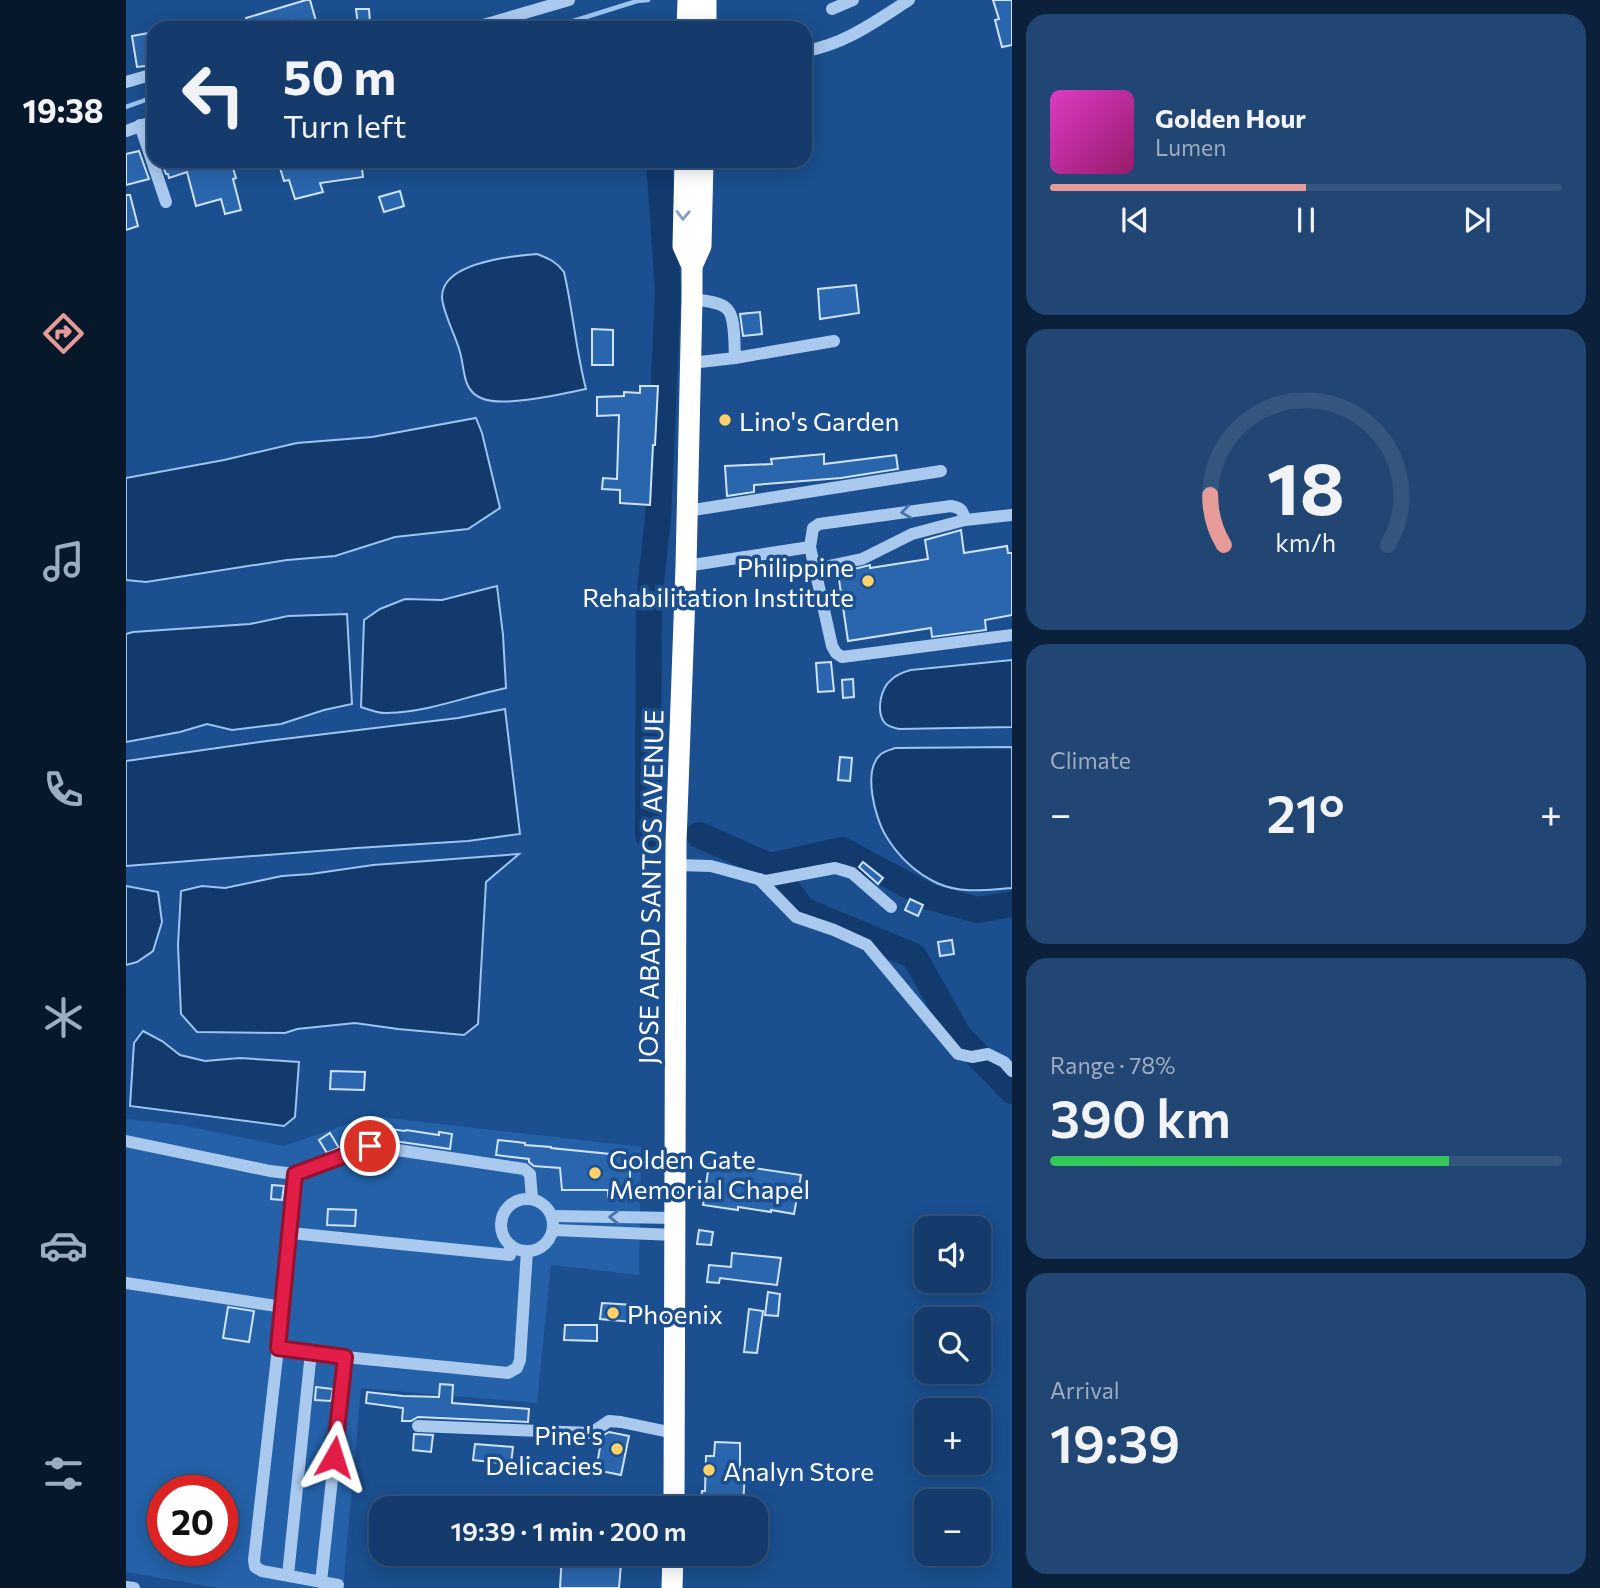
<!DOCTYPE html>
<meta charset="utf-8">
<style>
body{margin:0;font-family:Commissioner,sans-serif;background:#214673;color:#f1f3f6;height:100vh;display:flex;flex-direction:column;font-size:26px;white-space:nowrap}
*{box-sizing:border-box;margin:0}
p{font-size:23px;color:#9dadc1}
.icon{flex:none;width:38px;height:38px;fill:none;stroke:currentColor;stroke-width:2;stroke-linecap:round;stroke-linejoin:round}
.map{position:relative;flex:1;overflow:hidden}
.details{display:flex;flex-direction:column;gap:14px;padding:14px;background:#0b203b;width:588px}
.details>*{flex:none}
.banner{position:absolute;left:21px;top:21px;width:665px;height:147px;border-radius:21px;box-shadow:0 4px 18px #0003,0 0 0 2px #33557e;background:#143b6b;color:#f1f3f6;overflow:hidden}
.fabs{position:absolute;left:788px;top:1216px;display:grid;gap:14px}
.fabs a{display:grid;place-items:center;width:77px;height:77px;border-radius:14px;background:#143b6b;box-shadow:0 4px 18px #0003,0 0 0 2px #33557e;font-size:35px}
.speed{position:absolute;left:21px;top:1475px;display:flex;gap:14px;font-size:35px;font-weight:700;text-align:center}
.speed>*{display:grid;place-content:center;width:91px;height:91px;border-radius:50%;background:#143b6b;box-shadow:0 4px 18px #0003,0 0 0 2px #33557e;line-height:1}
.speed .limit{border:10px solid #d22;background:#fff;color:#111}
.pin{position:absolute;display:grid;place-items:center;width:60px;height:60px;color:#fff;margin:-30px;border:4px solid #fff;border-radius:50%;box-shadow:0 2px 7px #0007}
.me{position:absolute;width:77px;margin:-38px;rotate:6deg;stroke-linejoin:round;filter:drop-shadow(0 0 5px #0008)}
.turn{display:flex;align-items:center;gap:24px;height:147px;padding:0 21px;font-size:32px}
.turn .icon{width:91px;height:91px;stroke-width:2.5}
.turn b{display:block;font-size:49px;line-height:60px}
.big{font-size:52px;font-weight:600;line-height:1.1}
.details .widget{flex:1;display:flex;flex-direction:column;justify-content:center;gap:10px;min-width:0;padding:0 24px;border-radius:21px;background:#214673}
.details .dial{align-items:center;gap:0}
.dial svg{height:182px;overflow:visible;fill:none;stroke:#33557e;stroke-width:7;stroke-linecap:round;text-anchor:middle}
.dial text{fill:#f1f3f6;stroke:none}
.song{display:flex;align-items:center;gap:21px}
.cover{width:84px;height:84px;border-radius:10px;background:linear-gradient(135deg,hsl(310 70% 55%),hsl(320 70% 35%))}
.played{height:7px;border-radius:4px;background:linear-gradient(90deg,#e69b98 50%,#33557e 50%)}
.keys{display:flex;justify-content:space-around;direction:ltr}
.heat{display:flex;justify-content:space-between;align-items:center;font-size:38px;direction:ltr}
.charge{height:10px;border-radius:5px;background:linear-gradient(90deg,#34c759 78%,#33557e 0)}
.trip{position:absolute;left:243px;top:1496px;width:399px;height:70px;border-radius:21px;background:#143b6b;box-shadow:0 4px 18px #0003,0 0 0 2px #33557e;font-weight:600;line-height:70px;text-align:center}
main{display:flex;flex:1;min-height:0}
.tabs{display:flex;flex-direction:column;width:126px;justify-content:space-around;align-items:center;background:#08182b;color:#9dadc1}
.tabs .icon{width:49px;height:49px}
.tabs .selected{color:#e69b98}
.tabs b{font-size:32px;color:#f1f3f6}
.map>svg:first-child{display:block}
.green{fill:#2461a8;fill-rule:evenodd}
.water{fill:#123a6d;stroke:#9cc4f0;stroke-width:2}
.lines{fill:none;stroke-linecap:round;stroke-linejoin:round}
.stream{stroke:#9cc4f0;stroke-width:4.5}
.river{stroke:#123a6d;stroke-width:26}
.building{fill:#2a66ad;stroke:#cfe3fa;stroke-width:2}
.minor{stroke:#a9c9ee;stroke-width:12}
.highway{stroke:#fff;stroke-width:21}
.oneway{stroke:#829ec1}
.oneway2{stroke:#4674ac}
.route-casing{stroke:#92132f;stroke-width:18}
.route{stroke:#e11d48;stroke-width:12}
.poi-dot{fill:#ffd166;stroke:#1b4f8f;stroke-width:2.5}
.labels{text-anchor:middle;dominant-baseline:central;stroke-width:7;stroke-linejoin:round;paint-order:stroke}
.poi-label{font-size:26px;fill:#fff;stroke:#1b4f8f;text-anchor:start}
.street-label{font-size:26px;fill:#fff;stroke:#1b4f8f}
</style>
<main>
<nav class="tabs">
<b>19:38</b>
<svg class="icon selected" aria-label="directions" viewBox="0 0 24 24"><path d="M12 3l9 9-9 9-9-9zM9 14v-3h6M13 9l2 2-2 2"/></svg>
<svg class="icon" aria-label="music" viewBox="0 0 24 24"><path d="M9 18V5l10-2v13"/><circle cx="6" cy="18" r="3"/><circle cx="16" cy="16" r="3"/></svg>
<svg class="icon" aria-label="phone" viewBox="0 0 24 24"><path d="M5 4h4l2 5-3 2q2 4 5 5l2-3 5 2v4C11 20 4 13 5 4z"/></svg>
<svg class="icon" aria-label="climate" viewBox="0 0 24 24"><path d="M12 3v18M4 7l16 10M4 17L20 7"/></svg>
<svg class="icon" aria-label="car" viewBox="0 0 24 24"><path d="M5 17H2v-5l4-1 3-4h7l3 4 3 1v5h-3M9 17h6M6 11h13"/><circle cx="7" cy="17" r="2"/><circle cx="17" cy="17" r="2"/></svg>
<svg class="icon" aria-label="filters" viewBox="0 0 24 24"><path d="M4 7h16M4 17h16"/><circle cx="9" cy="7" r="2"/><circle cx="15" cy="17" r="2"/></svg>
</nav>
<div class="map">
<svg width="886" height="1588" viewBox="0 0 886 1588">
<rect width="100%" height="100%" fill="#1b4f8f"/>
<path class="green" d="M245,1116L515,1147L513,1275L425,1265L411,1403L235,1388L217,1588H92L0,1572V1119L55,1125L158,1146ZM37,1491H96V1550H37Z"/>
<g class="water">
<path d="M411,254C422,258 431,262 438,272C447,311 450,351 460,389C436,394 376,408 355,398C336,390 339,369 334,352C330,337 316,310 316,297C316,262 386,256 411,254Z"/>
<path d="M350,418L356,433L374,508L342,529L269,537L209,556L161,560L20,582L0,580V478L98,460L171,443L246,437Z"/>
<path d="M371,586L377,635L380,688C341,696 303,712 262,713C254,714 244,710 235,707L238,620L254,609L279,599L316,600Z"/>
<path d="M221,614L226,704L198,710L155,724L106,730L81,724L54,732L0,742V634L7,632L124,624L162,616Z"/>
<path d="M886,660V727L773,729C768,728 761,726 758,722C750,710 755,688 765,680C771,674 777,672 785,670Z"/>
<path d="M379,709L394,834L342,841L231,848L0,866V761L141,741L332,718Z"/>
<path d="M886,747V888C860,890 835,894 811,883C790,873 772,856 760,836C749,818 736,770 755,754C759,751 764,750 769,748Z"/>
<path d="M393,854L360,882L352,1024L338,1035L272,1029L229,1023L171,1029L159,1033L71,1032L55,1014L52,945L55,891L76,886L99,888L156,876L185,874L247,865Z"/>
<path d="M0,886L32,892L36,922L27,951L11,962L0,965Z"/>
<path d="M17,1031L36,1041L54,1055L79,1061L114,1058L173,1062L169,1117L158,1126L4,1106L8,1043Z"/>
</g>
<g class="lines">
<g class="stream">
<path d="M425,28L511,1L522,0"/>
<path d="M0,107L28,97"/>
</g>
<g class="river">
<path d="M522,835L523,600L532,518L542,291L533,161"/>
<path d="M573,835L644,866L677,910L788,956L833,1036L886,1091"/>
<path d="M644,866L716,850L804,897L851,910L886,904"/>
</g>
</g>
<g class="building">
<path d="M180,0H184L192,28H167L165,20L139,28H122L120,18Z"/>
<path d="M867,0H886V45L876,47L869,20L873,19Z"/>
<path d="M230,9H243L244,23L232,25Z"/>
<path d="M28,32V65L11,67L6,36Z"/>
<path d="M13,151L23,179L0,185V154Z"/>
<path d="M35,161H105L110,178L107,179L115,210L99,214L95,199L70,206L61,172L43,178L42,174H40Z"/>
<path d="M152,161H235L237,177L194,183L197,192L169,199L163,180L158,181Z"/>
<path d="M274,191L278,206L258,212L253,197Z"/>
<path d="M0,195H4L12,226L0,230Z"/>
<path d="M730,285L733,313L694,319L692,289Z"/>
<path d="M634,312L636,334L617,336L614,314Z"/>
<path d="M466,329L487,330V365H466Z"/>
<path d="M514,386H532L529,445H527L524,505L494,503V490L476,489L477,478L491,479L493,415L471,416V397L498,396V392L514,393Z"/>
<path d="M698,454V464L770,455L772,469L715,478L628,485V492L601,496L599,466L646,464L645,459Z"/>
<path d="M835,530L838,553L881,546L882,553H886V615L859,620L860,630L806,637L805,628L722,641L712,573L744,565V568L802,559L799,540Z"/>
<path d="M705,662L708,691L692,692L690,663Z"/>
<path d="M727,679L728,697L717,698L716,680Z"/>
<path d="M714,757L726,758L724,781L712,780Z"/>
<path d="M737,862L757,878L752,884L733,867Z"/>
<path d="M784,899L797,905L792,916L779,910Z"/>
<path d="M826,940L828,954L814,956L812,942Z"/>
<path d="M205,1071L239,1072L238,1090L204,1089Z"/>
<path d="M256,1128L279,1131L280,1130L313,1135V1132L326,1134L324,1149L254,1139Z"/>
<path d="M204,1133L213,1148L201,1153L193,1140Z"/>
<path d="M372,1140L399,1143V1145L425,1147V1148L504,1156V1198H482V1190H436L434,1168L408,1166L403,1162V1159L370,1155Z"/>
<path d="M583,1164L620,1169L621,1167L675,1175L668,1214L645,1210V1212L612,1207V1210L577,1205Z"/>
<path d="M146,1185L158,1186L156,1200L145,1199Z"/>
<path d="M202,1209L230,1210L229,1226L201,1225Z"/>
<path d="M573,1230L587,1232L585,1245L571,1244Z"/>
<path d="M606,1253L655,1258L651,1285L594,1278L593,1283L581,1282L583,1265L605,1267Z"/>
<path d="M642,1292L654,1294L652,1316L639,1315Z"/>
<path d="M476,1303L508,1305L507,1322L474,1319Z"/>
<path d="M102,1307L128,1311L123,1342L97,1338Z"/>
<path d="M623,1309L637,1311L631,1353L618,1352Z"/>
<path d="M439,1325H471V1341L438,1340Z"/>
<path d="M314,1384L327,1385L326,1403L403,1409L402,1422L292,1417L285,1421H276L277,1408L240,1403L241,1392L277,1396L313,1397Z"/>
<path d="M190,1387L207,1389L205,1401L189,1400Z"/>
<path d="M483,1432L503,1436L495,1475L470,1470L476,1436Z"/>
<path d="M288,1434L307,1435L305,1452L287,1450Z"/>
<path d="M589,1442L614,1443V1470H619L617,1508H589L590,1504L575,1503L576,1491H579L580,1456H588Z"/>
<path d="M349,1444L387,1447L385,1464L347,1460Z"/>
<path d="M436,1554H488V1557H490V1563L495,1564L493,1588H434Z"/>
</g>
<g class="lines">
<g class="minor">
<path d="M706,9L727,0"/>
<path d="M347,28L443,0"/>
<path d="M679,51C718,45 750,21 783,0"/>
<path d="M0,82L28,74"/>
<path d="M14,125L40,202"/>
<path d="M0,131L28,121"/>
<path d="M609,358L708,341"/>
<path d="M565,363L609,358C608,346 610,315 600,308C592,301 576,301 566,299"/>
<path d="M561,511L815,471"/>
<path d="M839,520C837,510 835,508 825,506L693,524L687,528L684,547L706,646L710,653L716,657L886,635"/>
<path d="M560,566L684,547"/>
<path d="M688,569L736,559L786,534L839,520L886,515"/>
<path d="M550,865L585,866L640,881L709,868L726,873L765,907"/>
<path d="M633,879L670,917L708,930L741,945L832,1054L846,1057L862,1054L878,1062L886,1071"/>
<path d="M0,1141L144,1171L169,1174L244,1146L398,1169L404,1174L406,1198"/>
<path d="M169,1174L152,1348L128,1560L129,1567L136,1571L212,1585"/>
<circle cx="401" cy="1225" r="26"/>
<path d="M426,1216L549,1218"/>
<path d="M427,1230L549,1235"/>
<path d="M165,1233L384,1255V1245"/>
<path d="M0,1283L157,1307"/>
<path d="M152,1348L219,1357L382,1373L391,1368L394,1360L401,1251"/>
<path d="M292,1426L465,1433L483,1421L495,1422L548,1433"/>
<path d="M162,1575L185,1352"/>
<path d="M195,1582L219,1357"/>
<path d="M0,1587L8,1588"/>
</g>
<g class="highway">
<path d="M580,0V28"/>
<path d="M561,28L562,0"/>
<path d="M566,266L575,246L577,161"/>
<path d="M548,1508L550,842L560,566L566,299V266L557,246L559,161"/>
<path d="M546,1588L547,1554"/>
</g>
</g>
<defs><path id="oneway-chevron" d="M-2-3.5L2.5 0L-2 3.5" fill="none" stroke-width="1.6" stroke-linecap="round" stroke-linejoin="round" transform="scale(1.75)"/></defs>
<use class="oneway" href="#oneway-chevron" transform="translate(557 215) rotate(91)"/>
<g class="oneway2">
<use href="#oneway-chevron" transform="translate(780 512) rotate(172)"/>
<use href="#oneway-chevron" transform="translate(488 1217) rotate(-179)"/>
</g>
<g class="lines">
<defs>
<path id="route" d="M208,1457L219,1357L152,1348L169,1174L244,1146"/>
</defs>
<use href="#route" class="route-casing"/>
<use href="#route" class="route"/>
</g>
<g class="poi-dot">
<circle cx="599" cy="420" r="7"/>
<circle cx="742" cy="581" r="7"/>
<circle cx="469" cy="1173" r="7"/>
<circle cx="487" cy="1313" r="7"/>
<circle cx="491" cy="1449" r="7"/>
<circle cx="583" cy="1470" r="7"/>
</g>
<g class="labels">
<g class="poi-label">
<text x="613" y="420">Lino's Garden</text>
<text x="728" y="566" text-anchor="end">Philippine<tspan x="728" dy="30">Rehabilitation Institute</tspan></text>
<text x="483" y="1158">Golden Gate<tspan x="483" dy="30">Memorial Chapel</tspan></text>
<text x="501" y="1313">Phoenix</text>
<text x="477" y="1434" text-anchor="end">Pine's<tspan x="477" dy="30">Delicacies</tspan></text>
<text x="597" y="1470">Analyn Store</text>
</g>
<g class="street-label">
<text transform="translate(524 887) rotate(-89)">JOSE ABAD SANTOS AVENUE</text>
</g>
</g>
</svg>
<div class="fabs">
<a><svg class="icon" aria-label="sound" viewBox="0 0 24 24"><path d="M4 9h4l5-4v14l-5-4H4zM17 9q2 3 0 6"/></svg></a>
<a><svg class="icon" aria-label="search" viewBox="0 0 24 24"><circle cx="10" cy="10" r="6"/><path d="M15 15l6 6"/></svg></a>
<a>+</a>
<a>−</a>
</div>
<div class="speed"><div class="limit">20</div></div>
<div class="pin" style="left:244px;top:1146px;background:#d93025"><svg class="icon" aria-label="arrive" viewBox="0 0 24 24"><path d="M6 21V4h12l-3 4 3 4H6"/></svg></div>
<svg class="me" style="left:208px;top:1457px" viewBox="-20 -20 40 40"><path d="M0-17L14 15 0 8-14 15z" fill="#e11d48" stroke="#fff" stroke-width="4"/></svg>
<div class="trip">19:39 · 1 min · 200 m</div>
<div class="banner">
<div class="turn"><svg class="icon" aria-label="left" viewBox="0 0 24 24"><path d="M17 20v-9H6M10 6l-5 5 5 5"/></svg><div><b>50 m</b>Turn left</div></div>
</div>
</div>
<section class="details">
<div class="widget">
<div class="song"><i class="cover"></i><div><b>Golden Hour</b><p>Lumen</p></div></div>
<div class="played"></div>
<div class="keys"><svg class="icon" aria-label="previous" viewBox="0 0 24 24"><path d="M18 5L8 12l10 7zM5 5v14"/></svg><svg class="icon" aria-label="pause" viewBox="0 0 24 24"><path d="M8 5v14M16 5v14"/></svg><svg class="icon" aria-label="next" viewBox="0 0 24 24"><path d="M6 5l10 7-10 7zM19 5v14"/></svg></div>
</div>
<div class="widget dial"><svg viewBox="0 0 100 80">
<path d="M14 69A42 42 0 1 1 86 69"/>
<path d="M14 69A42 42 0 0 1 8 47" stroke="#e69b98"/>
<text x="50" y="56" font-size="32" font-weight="700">18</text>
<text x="50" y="72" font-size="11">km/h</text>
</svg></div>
<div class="widget"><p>Climate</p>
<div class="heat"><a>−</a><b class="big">21°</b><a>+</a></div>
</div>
<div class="widget"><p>Range · 78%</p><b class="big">390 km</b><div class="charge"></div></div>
<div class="widget"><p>Arrival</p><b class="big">19:39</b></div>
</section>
</main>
